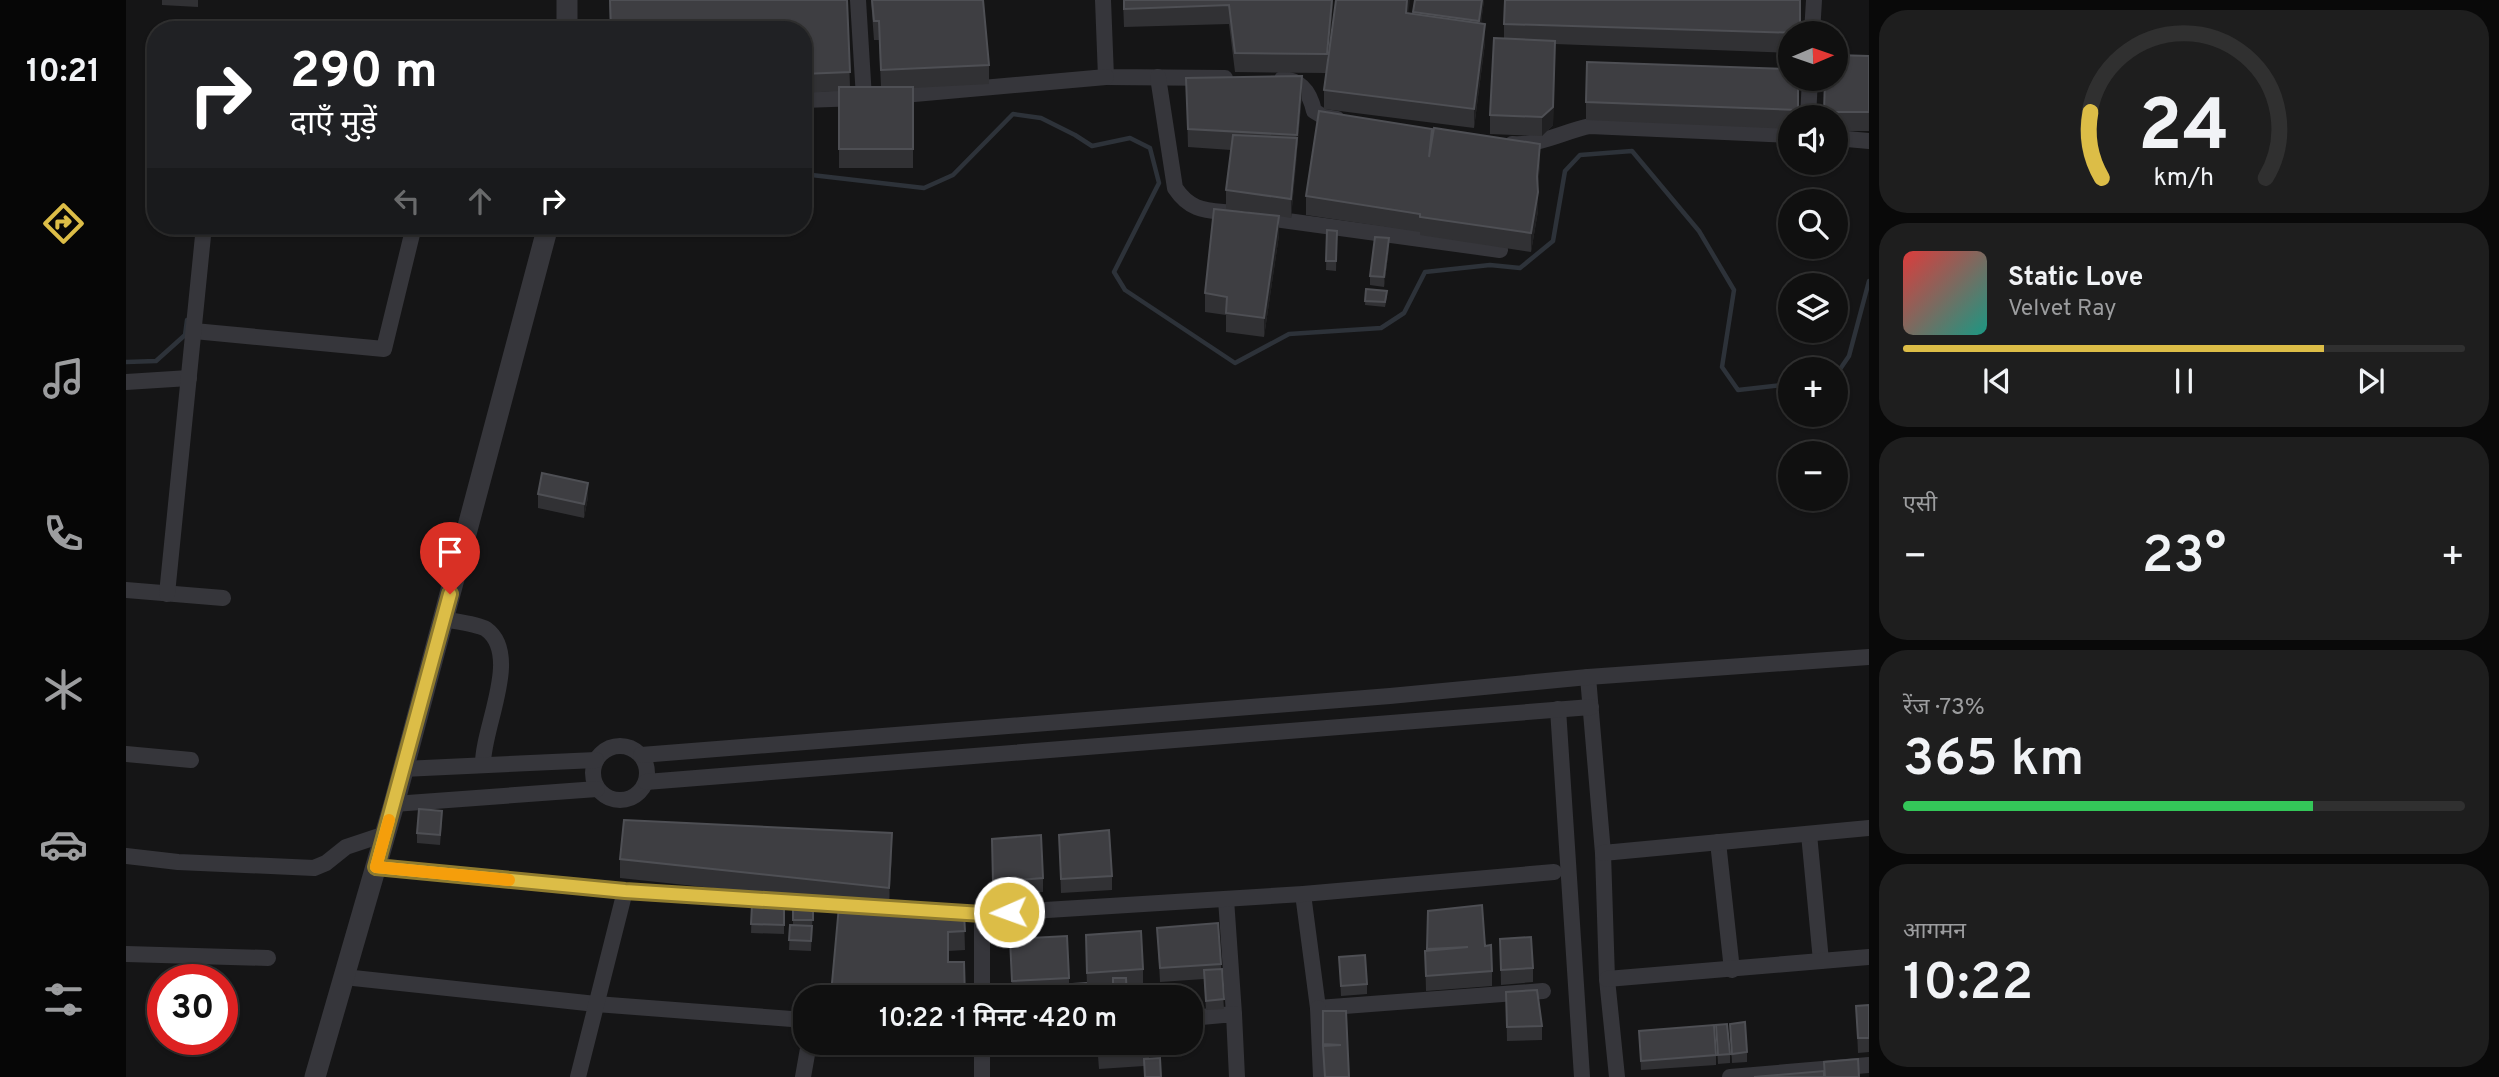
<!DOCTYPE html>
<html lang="hi">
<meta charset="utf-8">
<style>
body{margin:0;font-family:Overpass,"Noto Sans Devanagari",sans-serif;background:#1e1e1e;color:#f1f3f6;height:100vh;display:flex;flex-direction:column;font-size:26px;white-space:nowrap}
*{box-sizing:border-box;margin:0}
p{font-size:23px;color:#9c9d9f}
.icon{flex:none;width:38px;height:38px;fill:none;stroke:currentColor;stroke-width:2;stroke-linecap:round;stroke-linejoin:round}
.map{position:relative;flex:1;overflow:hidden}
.side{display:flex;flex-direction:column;gap:10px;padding:10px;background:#090909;width:630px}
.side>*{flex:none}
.hud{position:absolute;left:21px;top:21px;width:665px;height:214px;border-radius:28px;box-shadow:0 2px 5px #0004,0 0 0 2px #303030;background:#202124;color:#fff;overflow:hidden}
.needle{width:46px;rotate:88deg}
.buttons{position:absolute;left:1652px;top:21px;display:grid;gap:14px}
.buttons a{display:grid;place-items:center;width:70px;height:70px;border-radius:50%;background:#101010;box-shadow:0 2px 5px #0004,0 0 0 2px #303030;font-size:35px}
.speed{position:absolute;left:21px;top:964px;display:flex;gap:14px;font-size:35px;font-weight:700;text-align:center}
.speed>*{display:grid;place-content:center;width:91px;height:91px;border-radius:50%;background:#101010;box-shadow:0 2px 5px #0004,0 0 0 2px #303030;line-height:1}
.speed .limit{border:10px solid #d22;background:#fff;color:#111}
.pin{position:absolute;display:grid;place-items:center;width:60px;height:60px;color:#fff;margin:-72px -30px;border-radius:50% 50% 50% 0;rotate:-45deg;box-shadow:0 0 7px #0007}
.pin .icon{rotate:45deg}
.me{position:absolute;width:77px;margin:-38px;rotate:268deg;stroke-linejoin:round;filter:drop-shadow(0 0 5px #0008)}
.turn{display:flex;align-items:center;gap:24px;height:147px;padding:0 28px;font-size:32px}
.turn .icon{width:91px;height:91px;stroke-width:2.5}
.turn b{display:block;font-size:49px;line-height:60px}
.lanes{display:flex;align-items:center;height:66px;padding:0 28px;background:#0003;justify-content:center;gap:35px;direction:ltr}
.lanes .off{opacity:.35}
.big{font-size:52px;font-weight:600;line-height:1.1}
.side .tile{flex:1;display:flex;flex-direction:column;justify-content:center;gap:10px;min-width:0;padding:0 24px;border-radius:28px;background:#1e1e1e}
.side .dial{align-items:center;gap:0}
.dial svg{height:182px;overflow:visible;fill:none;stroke:#303030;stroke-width:7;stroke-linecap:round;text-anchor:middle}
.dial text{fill:#f1f3f6;stroke:none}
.song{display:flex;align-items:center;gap:21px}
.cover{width:84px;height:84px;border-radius:10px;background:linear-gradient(135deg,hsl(0 70% 55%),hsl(170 70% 35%))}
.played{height:7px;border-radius:4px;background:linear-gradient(90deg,#dcbd47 75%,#303030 75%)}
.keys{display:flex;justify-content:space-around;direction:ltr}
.heat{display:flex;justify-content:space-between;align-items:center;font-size:38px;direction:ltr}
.charge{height:10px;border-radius:5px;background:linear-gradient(90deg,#34c759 73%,#303030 0)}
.trip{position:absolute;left:667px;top:985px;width:410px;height:70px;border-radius:28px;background:#101010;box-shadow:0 2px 5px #0004,0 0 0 2px #303030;font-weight:600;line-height:70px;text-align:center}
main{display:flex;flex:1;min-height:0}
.dock{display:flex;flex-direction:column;width:126px;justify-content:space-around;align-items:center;background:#060606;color:#9c9d9f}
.dock .icon{width:49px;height:49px}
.dock .selected{color:#dcbd47}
.dock b{font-size:32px;color:#f1f3f6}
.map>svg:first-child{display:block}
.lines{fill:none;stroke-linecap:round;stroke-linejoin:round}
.stream{stroke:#2d3239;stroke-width:4.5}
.minor{stroke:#36363b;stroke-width:16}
.tertiary{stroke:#36363b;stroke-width:21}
.wall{fill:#313134}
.shaded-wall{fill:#202022}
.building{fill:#3e3e42;stroke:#4e4f54;stroke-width:2}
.route-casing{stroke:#8f7b2e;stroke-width:18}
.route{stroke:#dcbd47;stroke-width:12}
.slow{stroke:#f59e0b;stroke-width:12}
</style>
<main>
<nav class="dock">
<b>10:21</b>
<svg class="icon selected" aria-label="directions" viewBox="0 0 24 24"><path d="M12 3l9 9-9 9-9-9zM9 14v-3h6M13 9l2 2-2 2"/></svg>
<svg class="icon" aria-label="music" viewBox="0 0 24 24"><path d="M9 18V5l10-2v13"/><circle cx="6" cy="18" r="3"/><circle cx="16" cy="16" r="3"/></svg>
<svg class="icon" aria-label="phone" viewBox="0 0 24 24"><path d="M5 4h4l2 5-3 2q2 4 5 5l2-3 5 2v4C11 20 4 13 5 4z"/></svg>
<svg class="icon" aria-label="climate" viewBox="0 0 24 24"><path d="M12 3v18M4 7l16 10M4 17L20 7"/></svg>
<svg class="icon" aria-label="car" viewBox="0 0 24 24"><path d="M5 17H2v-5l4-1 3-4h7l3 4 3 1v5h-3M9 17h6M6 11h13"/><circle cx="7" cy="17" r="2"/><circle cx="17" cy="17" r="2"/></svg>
<svg class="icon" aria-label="filters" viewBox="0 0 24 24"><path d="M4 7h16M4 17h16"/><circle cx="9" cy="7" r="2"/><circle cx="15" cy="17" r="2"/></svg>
</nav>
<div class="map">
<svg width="1743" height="1077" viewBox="0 0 1743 1077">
<rect width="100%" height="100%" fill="#151516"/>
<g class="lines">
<g class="stream">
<path d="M677,174L798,188L827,175L887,114L915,118L949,135L966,146L1004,138L1024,148L1033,183L988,272L999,290L1109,363L1163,334L1255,328L1278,313L1299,272L1364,265L1394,268L1427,241L1439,171L1454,155L1506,151L1573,231L1608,290L1596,367L1612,390L1664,384"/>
<path d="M0,362L30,361L59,335L61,320"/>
<path d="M1710,375L1723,356L1743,281"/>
</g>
<g class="minor">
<path d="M732,0L738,98"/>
<path d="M977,0L980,77L1099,78"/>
<path d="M1686,33L1688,0"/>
<path d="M1032,77L1049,188C1065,212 1081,210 1107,213"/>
<path d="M1156,79C1175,80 1184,93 1188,111L1198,117L1211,119"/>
<path d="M766,96L980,77"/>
<path d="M677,100L734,98"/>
<path d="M1682,117L1684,79"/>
<path d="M1710,138L1743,141"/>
<path d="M1386,144C1413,146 1439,131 1464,126L1664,135"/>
<path d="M1133,217L1374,250"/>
<path d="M68,331L258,349L288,226"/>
<path d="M0,382L63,378"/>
<path d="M0,590L97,598"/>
<path d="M41,594L78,226"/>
<path d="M317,619C327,621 352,624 360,629C396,655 356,728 357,765"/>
<path d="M1462,677L1477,853L1481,979L1491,1077"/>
<path d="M1432,709L1456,1077"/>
<circle cx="494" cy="773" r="27"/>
<path d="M0,754L65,760"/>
<path d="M515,755L1264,696L1462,677L1743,657"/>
<path d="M277,769L470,760"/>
<path d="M520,782L1465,707"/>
<path d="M268,804L471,789"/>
<path d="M1683,834L1695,961"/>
<path d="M1592,842L1606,970"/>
<path d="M1477,853L1743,828"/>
<path d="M0,856L52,862L188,868L200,863L220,847L259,834"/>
<path d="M250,867L499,891L856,914"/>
<path d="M1177,894L1192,1008L1417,991"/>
<path d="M1100,899L1108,1014"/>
<path d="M0,954L142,958"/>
<path d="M218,977L470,1004L679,1020"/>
<path d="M1481,979L1743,957"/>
<path d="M856,998V914L1177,894L1428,872"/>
<path d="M1192,1008L1195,1077"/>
<path d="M1064,1018L1108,1014L1111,1077"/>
<path d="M452,1077L499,891"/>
<path d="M677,1077L683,1043"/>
<path d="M856,1077V1043"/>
<path d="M1604,1077L1743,1065"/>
</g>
<g class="tertiary">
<path d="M441,30V0"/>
<path d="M189,1077L268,804L422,226"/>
</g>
</g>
<g class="wall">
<path d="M36,0H72V7L36,5Z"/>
<path d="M483,0H721L724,87H755L753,40H748L745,0H857L863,65V84L787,88V168H713V91L677,93V30H484Z"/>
<path d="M997,0H1207L1203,57L1282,13L1287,14L1289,0H1358L1355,23L1359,43L1348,128L1198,109V90L1200,73L1109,72L1103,24L998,27Z"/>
<path d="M1378,24L1664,33V53L1429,44L1427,125L1416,136L1364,134V115L1378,39Z"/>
<path d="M1743,56V131H1710V117H1698L1699,79Z"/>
<path d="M1060,78L1176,95L1165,218L1153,216V235L1138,337L1100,332V315L1079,312V293L1145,215L1100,209V190L1105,150L1062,147Z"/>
<path d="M1672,88V117H1664V129L1460,120V102Z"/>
<path d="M1306,139L1414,163L1412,187V211L1405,252L1294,235V232L1180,215V196Z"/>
<path d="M1201,230L1211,231L1210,271L1200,270Z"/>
<path d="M1263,248L1258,287L1244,285V276Z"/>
<path d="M1240,289L1261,296L1259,307L1239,305Z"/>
<path d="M412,494L462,497L458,518L412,508Z"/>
<path d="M316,820L314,845L291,843V833Z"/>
<path d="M933,835L986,876V890L935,893Z"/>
<path d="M766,851L763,907L494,878V859Z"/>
<path d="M866,853L917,878V892L867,896Z"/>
<path d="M626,905L658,906V934L625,933Z"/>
<path d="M713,906L838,914L839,950L822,951V962L839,998H705Z"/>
<path d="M667,907H687L685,951L663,950L664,925H667Z"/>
<path d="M1302,911L1359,946L1366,971V986L1300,991L1299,951H1301Z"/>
<path d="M1092,923L1098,1009L1080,1010L1078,979L1034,982L1031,928Z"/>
<path d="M884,939L943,978V992L886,995Z"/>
<path d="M1374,939L1407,968V982L1375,985Z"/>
<path d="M960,949L1017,969V983L961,987Z"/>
<path d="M1213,957L1241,984V994L1215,996Z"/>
<path d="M1380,992L1416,1026V1040L1381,1041Z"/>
<path d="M1743,1005V1052L1732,1053L1730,1006Z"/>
<path d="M1604,1024L1621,1052V1062L1606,1063Z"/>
<path d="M1590,1025L1604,1054V1063L1592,1064Z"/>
<path d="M1513,1031L1590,1055V1065L1515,1070Z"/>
<path d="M971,1043H1022L1023,1058L1035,1077H1018V1066L973,1069Z"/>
</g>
<g class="shaded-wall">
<path d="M1206,0H1207L1201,73V54Z"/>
<path d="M1281,0H1284L1280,32V13Z"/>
<path d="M1356,0H1358L1353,40V21Z"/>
<path d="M1359,24V43L1348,128V109Z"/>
<path d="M1429,41L1427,125L1416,136V117Z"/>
<path d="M1176,76V95L1171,145V157L1165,218V199Z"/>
<path d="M1414,144V163L1411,196V177Z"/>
<path d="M1412,192V211L1405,252V233Z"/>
<path d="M1153,216V235L1138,337V318Z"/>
<path d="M1263,238V248L1258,287V277Z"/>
<path d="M462,483V497L458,518V504Z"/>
<path d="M766,833V851L763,907V888Z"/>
</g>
<g class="building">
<path d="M484,0H721L724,72L677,74V30H485Z"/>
<path d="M746,0H857L863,65L755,70L753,21H748Z"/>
<path d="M998,0H1206L1201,54L1109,53L1103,5L998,9Z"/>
<path d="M1210,0H1281L1280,13L1359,24L1348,109L1198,90Z"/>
<path d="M1289,0H1356L1353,21L1287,12Z"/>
<path d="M1379,0H1674V33L1378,24Z"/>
<path d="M482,21L483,30H447V22Z"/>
<path d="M1368,38L1429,41L1427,107L1416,117L1364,115Z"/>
<path d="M1710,55L1743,56V112H1698L1699,79H1710Z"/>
<path d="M1461,62L1664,69V79H1672V110L1460,102Z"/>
<path d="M1176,76L1171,135L1062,129L1060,78Z"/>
<rect x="713" y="87" width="74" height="62"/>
<path d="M1193,111L1306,129L1303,157L1308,128L1414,144L1411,177L1412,192L1405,233L1294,217V214L1180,196Z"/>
<path d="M1107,135L1171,138L1165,199L1100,190Z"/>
<path d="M1088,209L1153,216L1138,318L1100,313L1101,297L1079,293Z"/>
<path d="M1201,230L1211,231L1210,261H1200Z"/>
<path d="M1249,237L1263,238L1258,277L1244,276Z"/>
<path d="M1240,289L1261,291L1259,302L1239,301Z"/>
<path d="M416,473L462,483L458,504L412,494Z"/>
<path d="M293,809L316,811L314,835L291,833Z"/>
<path d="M498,820L766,833L763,888L494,859Z"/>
<path d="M983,830L986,876L935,879L933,835Z"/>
<path d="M915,835L917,878L867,882L866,839Z"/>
<path d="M626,905L658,906V925L625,924Z"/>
<path d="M1356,905L1359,946L1365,945L1366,971L1300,976L1299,951L1342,947L1301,949L1302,911Z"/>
<path d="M713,906L838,914L839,931L822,932V962H838L839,998H730L705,994Z"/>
<rect x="667" y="907" width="20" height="13"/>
<path d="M1092,923L1095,964L1034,968L1031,928Z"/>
<path d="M664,925L686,926L685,941L663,940Z"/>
<path d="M1015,931L1017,969L961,973L960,935Z"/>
<path d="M941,936L943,978L886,981L884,939Z"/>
<path d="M1405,937L1407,968L1375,970L1374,939Z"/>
<path d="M1239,955L1241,984L1215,986L1213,957Z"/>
<path d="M1096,969L1098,999L1080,1001L1078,970Z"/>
<path d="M987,978H1000L1001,998H987Z"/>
<path d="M960,983L961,998H947V984Z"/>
<path d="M1411,990L1416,1026L1381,1027L1380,992Z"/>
<path d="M1743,1005V1038H1732L1730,1006Z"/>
<path d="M1197,1011H1220L1223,1077H1199L1197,1046L1215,1045L1197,1044Z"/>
<path d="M1619,1022L1621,1052L1606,1054L1604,1024Z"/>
<path d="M1601,1024L1604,1054L1592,1055L1590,1025Z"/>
<path d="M1588,1025L1590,1055L1515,1061L1513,1031Z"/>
<path d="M972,1043H1022L1023,1051L973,1055Z"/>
<path d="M1034,1058L1035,1077H1019L1018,1059Z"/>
<path d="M1732,1059L1733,1077H1699L1698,1062Z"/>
<path d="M1698,1071V1077H1628Z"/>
</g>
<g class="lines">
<defs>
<path id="route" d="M324,594L250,867L499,891L856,914L883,912"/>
</defs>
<use href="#route" class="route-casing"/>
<use href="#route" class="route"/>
<path class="slow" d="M263,820L250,867L383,880"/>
</g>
</svg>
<div class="buttons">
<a><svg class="needle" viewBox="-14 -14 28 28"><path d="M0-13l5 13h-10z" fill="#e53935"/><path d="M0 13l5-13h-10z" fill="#9c9d9f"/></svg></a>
<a><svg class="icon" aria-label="sound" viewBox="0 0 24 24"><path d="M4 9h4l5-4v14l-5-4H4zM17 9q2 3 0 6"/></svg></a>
<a><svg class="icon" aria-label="search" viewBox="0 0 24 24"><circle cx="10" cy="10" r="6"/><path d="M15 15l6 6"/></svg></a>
<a><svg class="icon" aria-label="layers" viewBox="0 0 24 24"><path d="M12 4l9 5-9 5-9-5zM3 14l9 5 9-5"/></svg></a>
<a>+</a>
<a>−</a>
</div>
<div class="speed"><div class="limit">30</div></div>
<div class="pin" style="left:324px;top:594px;background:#d93025"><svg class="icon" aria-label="arrive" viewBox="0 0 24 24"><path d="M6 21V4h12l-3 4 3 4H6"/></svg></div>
<svg class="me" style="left:883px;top:912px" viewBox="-20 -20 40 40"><circle r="17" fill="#dcbd47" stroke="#fff" stroke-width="3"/><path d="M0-11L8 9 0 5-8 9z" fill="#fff"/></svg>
<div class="trip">10:22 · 1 मिनट · 420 m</div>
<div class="hud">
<div class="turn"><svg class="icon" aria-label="right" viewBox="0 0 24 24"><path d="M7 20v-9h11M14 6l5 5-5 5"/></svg><div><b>290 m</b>दाएँ मुड़ें</div></div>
<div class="lanes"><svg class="icon off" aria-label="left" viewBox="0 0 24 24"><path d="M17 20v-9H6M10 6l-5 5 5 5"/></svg><svg class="icon off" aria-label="ahead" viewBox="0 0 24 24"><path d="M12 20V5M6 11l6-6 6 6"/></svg><svg class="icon" aria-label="right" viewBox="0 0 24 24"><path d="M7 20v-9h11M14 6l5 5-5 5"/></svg></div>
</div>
</div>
<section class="side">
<div class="tile dial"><svg viewBox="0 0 100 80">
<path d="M14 69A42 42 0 1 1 86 69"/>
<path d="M14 69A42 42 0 0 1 9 40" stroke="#dcbd47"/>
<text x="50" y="56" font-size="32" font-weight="700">24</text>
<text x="50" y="72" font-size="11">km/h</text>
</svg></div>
<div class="tile">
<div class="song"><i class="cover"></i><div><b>Static Love</b><p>Velvet Ray</p></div></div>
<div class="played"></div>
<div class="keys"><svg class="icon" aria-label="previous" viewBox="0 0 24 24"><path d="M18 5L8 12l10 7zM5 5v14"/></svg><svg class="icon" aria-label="pause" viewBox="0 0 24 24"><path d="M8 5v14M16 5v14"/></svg><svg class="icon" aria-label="next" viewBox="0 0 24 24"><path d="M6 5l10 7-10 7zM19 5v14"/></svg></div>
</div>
<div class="tile"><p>एसी</p>
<div class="heat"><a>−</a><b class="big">23°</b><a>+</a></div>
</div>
<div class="tile"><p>रेंज · 73%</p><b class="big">365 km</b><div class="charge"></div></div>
<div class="tile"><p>आगमन</p><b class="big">10:22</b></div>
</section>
</main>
